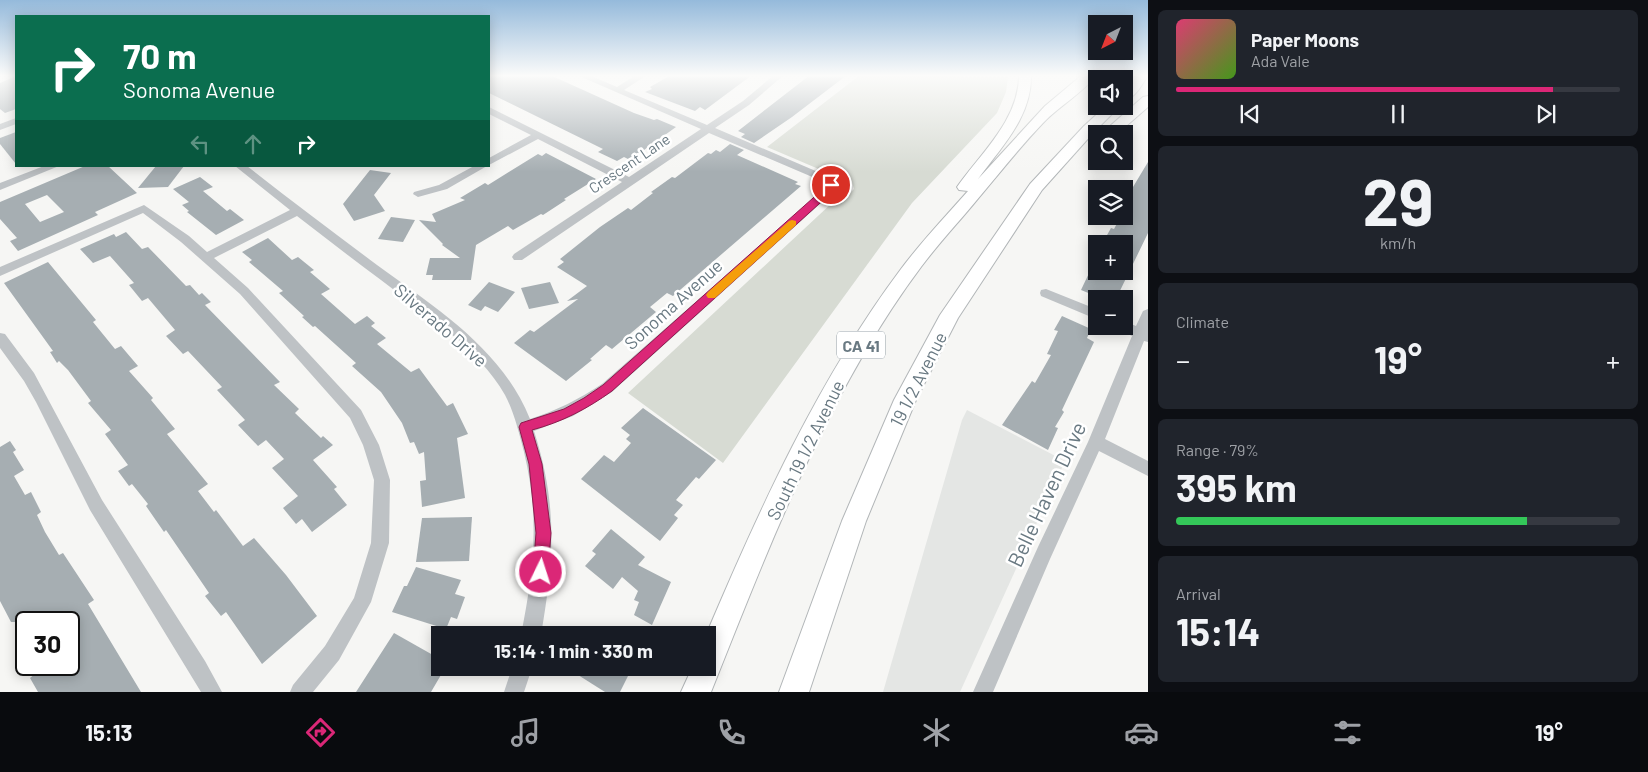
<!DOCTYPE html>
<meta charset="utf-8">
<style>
body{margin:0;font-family:Barlow,sans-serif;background:#20242c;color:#f1f3f6;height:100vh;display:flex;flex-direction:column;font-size:19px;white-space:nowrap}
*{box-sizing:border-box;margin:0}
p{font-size:16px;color:#9ea1a6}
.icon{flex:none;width:28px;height:28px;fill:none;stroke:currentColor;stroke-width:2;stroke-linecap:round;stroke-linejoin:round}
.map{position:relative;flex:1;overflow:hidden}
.side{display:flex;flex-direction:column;gap:10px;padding:10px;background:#0d0f14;width:500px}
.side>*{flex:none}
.guide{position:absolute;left:15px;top:15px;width:475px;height:152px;border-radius:0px;box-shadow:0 2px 12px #0003;background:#0b6e4f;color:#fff;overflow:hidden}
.needle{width:32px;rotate:222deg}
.buttons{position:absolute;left:1088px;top:15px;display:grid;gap:10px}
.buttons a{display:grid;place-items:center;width:45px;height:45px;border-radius:0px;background:#171b24;box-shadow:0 2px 12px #0003;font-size:25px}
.speed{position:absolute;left:15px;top:611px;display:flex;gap:10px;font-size:25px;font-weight:700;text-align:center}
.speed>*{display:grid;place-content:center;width:65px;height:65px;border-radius:50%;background:#171b24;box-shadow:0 2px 12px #0003;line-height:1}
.speed .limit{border:2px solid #111;border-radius:8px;background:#fff;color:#111}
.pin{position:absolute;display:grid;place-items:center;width:42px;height:42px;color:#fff;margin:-21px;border:2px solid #fff;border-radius:50%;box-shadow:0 1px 5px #0007}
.me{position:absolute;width:55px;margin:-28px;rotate:4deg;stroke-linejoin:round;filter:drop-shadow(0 0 4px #0008)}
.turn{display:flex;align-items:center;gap:18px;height:105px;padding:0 25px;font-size:22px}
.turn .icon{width:65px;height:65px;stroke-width:2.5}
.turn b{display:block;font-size:35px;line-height:42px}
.lanes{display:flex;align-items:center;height:48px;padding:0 25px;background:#0003;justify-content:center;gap:25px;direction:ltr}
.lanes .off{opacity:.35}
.big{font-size:38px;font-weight:700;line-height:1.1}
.side .tile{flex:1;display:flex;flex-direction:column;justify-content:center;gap:8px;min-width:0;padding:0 18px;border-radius:8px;background:#20242c}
.side .dial{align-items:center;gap:0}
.dial b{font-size:65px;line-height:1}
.song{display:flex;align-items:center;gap:15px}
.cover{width:60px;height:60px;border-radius:8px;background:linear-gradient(135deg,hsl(340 70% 55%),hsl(100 70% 35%))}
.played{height:5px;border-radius:2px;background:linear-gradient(90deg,#db2777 85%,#363941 85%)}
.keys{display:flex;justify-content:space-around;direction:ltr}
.heat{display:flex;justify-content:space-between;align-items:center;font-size:28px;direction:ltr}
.charge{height:8px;border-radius:4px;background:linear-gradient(90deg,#34c759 79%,#363941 0)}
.trip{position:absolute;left:431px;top:626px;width:285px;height:50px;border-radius:0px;background:#171b24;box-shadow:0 2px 12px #0003;font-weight:700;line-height:50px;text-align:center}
.tabs{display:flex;height:80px;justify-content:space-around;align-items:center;background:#090b0e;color:#9ea1a6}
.tabs .icon{width:35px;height:35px}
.tabs .on{color:#db2777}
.tabs b{font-size:22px;color:#f1f3f6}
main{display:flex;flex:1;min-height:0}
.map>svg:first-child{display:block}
.built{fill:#e4e6e4}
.green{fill:#d7dbd3}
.building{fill:#a6aeb2;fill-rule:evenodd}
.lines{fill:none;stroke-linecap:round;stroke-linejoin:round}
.highway-casing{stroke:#b2b6b8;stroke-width:2}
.minor{fill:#bec2c5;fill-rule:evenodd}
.highway{fill:#fff;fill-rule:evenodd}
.route{fill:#db2777;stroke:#8e194d}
.slow{fill:#f59e0b}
.labels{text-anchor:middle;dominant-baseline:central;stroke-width:5;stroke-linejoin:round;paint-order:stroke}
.far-street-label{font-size:15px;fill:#697982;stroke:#fff}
.shield{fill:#fff;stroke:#96a1a8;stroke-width:1}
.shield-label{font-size:16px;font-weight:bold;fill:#697982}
.street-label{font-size:18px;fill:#697982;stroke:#fff}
.near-street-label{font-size:21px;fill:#697982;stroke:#fff}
</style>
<main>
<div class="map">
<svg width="1148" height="692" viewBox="0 0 1148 692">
<rect width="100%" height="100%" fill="#f6f6f4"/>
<path class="built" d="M967,410L1065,461L960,692H883L962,420Z"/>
<path class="green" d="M860,75L1008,77L1006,92L997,113L912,203L723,463L628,393L833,202L849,194L854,189L852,182L845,175L821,170L767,147Z"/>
<g class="building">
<path d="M495,75H550L634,113L654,120L657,119L676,127L644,150L628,159L624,157L617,161L598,152L603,149L489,93V78Z"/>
<path d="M671,75H752L705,110L700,107L695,111L645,92L652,89L650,87Z"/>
<path d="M810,75H847L792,117L754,143L741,137L745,134L738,131Z"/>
<path d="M16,76V109L5,113L0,109V83Z"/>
<path d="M16,132V164L0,144V138Z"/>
<path d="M730,144L744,150L737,155L798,182L795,184L801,186L673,296L667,293L650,307L656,312L612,349L606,345L590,359L592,360L566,381L514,343L530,330L534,332L578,299L567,301L587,286L557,267L564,262L560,259L600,227L628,208L631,210L653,193L651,192L672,177L675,178L708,153L711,154L716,150L720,152Z"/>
<path d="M546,153L596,179L564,199L566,200L543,215L541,214L513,230L508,226L476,245L471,280H432L433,275H426L430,258H460L442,245L443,244L419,220L436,222L432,214L465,200L460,198L485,183L488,185L538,154L542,156Z"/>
<path d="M1148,162V233L1116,299H1103L1081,290L1090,271H1124V244H1102L1111,228L1114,229L1121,216H1124V210L1127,203L1124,202Z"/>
<path d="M85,166H108L137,193L95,212L98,215L18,251L10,241L17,238L0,219V202ZM47,195L64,212L40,222L25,204Z"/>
<path d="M156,166H184L168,187L138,188Z"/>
<path d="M370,170L391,173L374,195L385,211L354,221L343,204Z"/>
<path d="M200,177L213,187L203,191L227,211L230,209L244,220L216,235L187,212L189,211L182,205L189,202L173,189Z"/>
<path d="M391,217L415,220L403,242L378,239Z"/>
<path d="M126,232L142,249L148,247L186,286L190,285L199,295L202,293L211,302L205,305L280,382L274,385L299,409L295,413L321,438L323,436L333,445L313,460L337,487L334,489L347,505L312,532L302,519L296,524L283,508L298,496L272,468L284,459L266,440L258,446L238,425L245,420L217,390L222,387L188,351L183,354L166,336L175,330L148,298L142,301L129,285L134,283L110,256L93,263L80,249L114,234L116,237Z"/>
<path d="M268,238L292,260L298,257L314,270L310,272L330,289L321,294L355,324L367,316L375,323L371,326L386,338L377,344L411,372L419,368L447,406L453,403L468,434L457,438L465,498L422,507L420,481L426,480L424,452L419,454L414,442L410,443L402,423L381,392L352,366L356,363L315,326L313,327L302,317L304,316L279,293L283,291L249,262L252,260L242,252Z"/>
<path d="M48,262L96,320L93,322L115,349L121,346L138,366L129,371L153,398L151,400L175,429L167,434L208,484L198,491L214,512L216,510L243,546L254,538L286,575L317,616L262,664L226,612L221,616L205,596L209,593L166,530L164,532L146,506L148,504L132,484L129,486L118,471L128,465L105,434L111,430L88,403L91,401L68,370L59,361L57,363L50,352L53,351L4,283Z"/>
<path d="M489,282L515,292L498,312L485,306L481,311L468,305Z"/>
<path d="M550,282L559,303L529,309L521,288Z"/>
<path d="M1062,316L1091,329L1087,338L1094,342L1062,410L1064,412L1055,427L1058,428L1048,450L1002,425L1032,381L1035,383L1051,355L1047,354L1058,331L1054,330Z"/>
<path d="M643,408L716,460L699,479L696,477L676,500L683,505L674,515L678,518L660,541L581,479L604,455L614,462L631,443L626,439L630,435L621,428Z"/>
<path d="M10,441L16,450L13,452L24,470L14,476L25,495L31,492L41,512L37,515L45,532L59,555L63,553L94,600L88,604L141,692H38L30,678L40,670L37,665H69V622H26V644L15,622H11L0,601V447Z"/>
<path d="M472,517L469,561L416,562L422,518Z"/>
<path d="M611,529L645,557L638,565L671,582L652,625L634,615L639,602L634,600L638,591L622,577L613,589L585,566L596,554L592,551Z"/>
<path d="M416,567L461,580L455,594L465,597L457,619L451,617L446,629L392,612L404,586H407Z"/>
<path d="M394,633L440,659V668H445L431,692H356Z"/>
<path d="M567,668H632L620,692H605Z"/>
</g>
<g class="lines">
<defs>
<g id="highway">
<path d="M1019,75H1031C1032,117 1001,147 978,179L1045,106L1082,75H1096C1082,94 1059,106 1043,123C1019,148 998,175 976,201C958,223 938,244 921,267C828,391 768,549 711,692H681L692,668H708V635H706C760,508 818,380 901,269C922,241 945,217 968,191L959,190L957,187C981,153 1019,120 1019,75Z"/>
<path d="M1136,75H1148C1142,85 1135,98 1124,101V90Z"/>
<path d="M1148,96V107L1117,134H1101L1143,97Z"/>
<path d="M1106,106H1120L1094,132L1042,190L958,318L916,400L866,521L809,692H779L842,521L894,400L940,315L1030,184L1084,126Z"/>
</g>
</defs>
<use href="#highway" class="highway-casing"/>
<g class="minor">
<path d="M577,75H589L617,87L636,75H647L624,90L707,125L743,101L774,75H784L749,105L715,128L825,175L836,185L831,194L612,392L573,416L534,431C558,506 554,559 541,635H521C534,569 540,519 524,452C519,433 514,412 505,395C479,348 422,312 381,280C352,259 325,237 297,216L214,258L248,288L361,410L379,445L390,480L389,543L371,602L339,660L313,692H290L293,685L325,646L354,598L371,543L374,480L363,445L350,418L240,294L181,242L143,213L0,276V267L144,205L189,236L207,252L290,210L235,166H247C290,200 333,232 377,265C436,308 502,349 530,419C556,411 579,399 602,384L823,190L825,186L817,179L709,133L522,260H514L512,257L514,254L622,182L538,139L489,165V158L531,135L489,114V107L629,177L701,129Z"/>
<path d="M16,118V124L0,130V124Z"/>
<path d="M44,166H59L0,190V183Z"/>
<path d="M474,166H487L447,189L418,197L413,194L414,192L439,185Z"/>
<path d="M1046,289L1096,309V319L1041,296L1040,293L1041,290Z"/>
<path d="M1148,309V342L1144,341L1105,439L1148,461V476L1099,451L1050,559L993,692H973L1038,547L1088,442L1132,336L1119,329L1117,326H1124V321L1136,326L1143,311Z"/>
<path d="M0,333L5,334L34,373L102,500L205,661L222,692H201L90,510L36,402L24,381L0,348Z"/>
<path d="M512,668H532L524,692H504Z"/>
</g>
<use href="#highway" class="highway"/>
</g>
<linearGradient id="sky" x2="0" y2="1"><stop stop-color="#95badb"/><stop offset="0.44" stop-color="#fbfbfa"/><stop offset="1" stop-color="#fbfbfa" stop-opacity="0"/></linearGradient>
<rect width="1148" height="172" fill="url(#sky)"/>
<path class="route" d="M831,182L835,185L830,194L612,391C587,409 562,422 532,430L542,464L551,533L548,572L546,577L541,579L535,577L533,572L536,533L529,464L519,427L521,423L564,409L584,398L603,385Z"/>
<path class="slow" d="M792,220L796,221V225L715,298H708L706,295L708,292L789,221Z"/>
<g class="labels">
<g class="far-street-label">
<text transform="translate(629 163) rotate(-34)">Crescent Lane</text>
</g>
<rect class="shield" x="837" y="331.5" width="48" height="27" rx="4"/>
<g class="shield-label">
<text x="861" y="345">CA 41</text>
</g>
<g class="street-label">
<text transform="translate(673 304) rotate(-42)">Sonoma Avenue</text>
<text transform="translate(441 325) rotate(41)">Silverado Drive</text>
<text transform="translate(918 379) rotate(-63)">19 1/2 Avenue</text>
<text transform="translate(805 450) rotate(-64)">South 19 1/2 Avenue</text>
</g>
<g class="near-street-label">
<text transform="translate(1046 494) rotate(-65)">Belle Haven Drive</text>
</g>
</g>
</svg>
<div class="buttons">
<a><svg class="needle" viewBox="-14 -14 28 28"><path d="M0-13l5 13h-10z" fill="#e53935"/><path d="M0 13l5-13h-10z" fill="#9ea1a6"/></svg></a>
<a><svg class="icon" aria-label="sound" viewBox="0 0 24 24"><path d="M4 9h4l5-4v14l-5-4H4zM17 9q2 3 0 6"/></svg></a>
<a><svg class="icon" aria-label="search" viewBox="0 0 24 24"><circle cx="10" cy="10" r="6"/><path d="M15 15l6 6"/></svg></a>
<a><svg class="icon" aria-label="layers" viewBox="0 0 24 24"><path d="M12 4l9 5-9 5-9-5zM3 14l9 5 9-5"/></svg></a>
<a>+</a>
<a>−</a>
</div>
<div class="speed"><div class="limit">30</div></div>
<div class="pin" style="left:831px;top:185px;background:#d93025"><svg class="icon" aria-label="arrive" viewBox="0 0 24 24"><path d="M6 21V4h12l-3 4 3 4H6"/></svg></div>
<svg class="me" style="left:541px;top:572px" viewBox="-20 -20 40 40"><circle r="17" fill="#db2777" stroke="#fff" stroke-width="3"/><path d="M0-11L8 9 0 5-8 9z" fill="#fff"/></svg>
<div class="trip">15:14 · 1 min · 330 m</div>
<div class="guide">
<div class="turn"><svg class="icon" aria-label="right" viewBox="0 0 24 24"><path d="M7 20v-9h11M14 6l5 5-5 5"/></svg><div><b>70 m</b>Sonoma Avenue</div></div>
<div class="lanes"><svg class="icon off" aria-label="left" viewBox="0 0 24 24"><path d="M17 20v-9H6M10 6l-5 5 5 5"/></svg><svg class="icon off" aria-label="ahead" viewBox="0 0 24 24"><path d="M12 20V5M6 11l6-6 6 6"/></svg><svg class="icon" aria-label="right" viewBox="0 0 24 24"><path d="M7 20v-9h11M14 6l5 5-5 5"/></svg></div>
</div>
</div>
<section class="side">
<div class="tile">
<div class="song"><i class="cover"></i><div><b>Paper Moons</b><p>Ada Vale</p></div></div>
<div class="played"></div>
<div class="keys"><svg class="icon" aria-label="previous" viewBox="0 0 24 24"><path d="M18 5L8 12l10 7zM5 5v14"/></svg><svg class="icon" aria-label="pause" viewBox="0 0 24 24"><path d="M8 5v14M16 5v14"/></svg><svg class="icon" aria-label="next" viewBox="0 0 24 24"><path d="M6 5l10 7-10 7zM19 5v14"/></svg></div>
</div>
<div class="tile dial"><b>29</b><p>km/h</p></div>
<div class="tile"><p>Climate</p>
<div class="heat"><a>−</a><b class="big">19°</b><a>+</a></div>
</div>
<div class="tile"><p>Range · 79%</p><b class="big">395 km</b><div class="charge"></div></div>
<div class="tile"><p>Arrival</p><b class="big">15:14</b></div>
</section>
</main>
<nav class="tabs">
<b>15:13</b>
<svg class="icon on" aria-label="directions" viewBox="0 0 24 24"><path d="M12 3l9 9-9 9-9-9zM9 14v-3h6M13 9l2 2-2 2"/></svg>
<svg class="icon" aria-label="music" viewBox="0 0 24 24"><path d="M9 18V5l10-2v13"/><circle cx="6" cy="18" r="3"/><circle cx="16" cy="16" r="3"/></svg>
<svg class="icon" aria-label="phone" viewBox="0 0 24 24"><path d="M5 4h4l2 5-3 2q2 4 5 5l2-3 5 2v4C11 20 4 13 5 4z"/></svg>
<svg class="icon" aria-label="climate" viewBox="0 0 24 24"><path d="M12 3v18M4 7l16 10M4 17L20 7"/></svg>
<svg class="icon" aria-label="car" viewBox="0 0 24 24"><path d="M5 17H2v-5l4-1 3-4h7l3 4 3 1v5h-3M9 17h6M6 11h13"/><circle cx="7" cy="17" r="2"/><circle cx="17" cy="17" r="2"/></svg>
<svg class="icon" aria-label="filters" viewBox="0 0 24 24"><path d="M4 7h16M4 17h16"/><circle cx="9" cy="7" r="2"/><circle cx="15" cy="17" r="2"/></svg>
<b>19°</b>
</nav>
